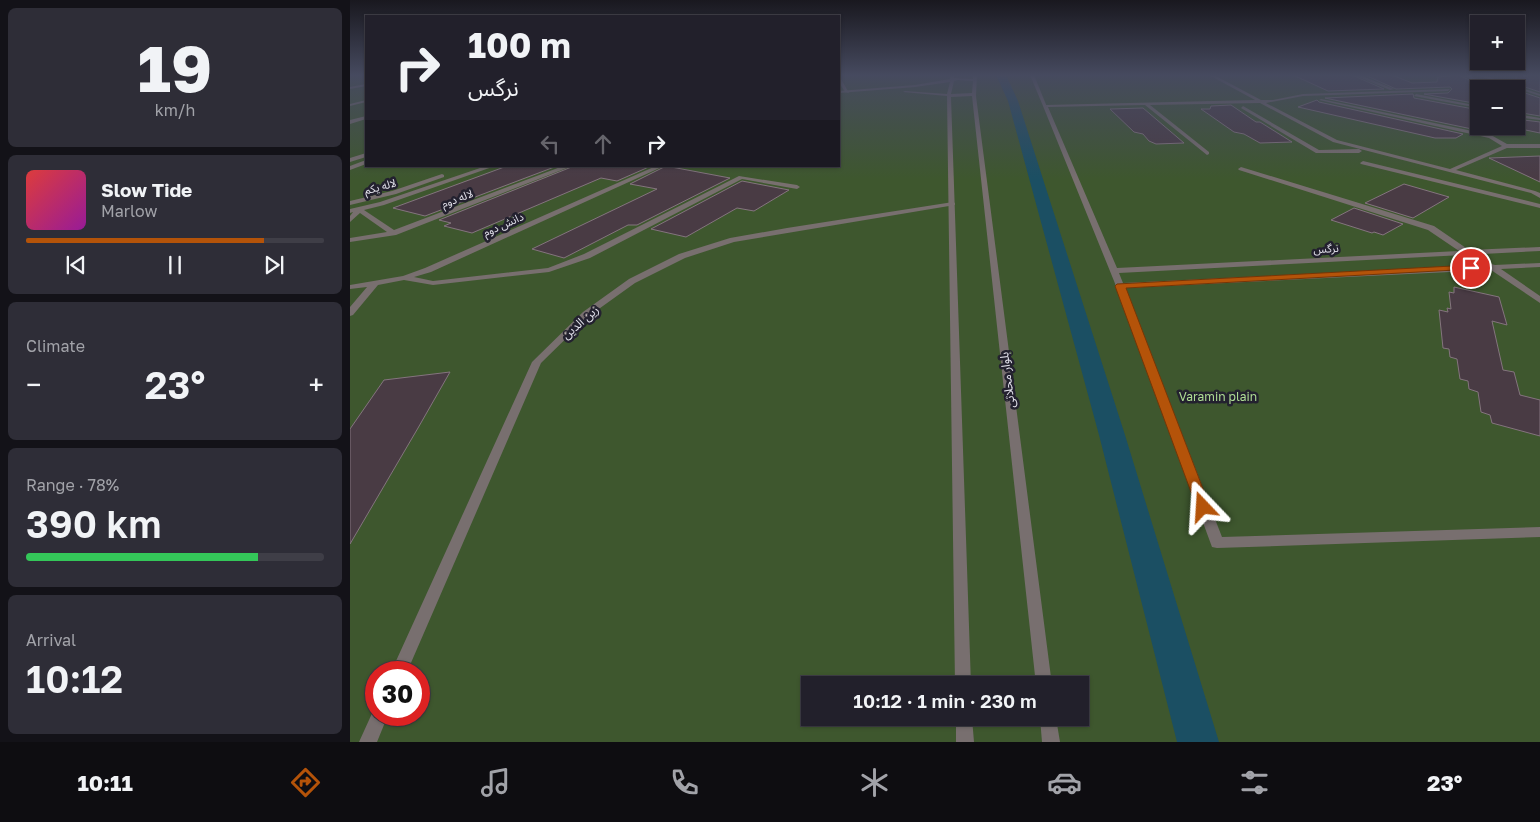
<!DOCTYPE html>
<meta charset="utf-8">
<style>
body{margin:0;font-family:"Golos Text","Noto Sans Arabic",sans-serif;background:#2e2d37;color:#f1f3f6;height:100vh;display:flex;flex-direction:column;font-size:19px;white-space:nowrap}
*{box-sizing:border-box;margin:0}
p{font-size:16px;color:#a2a3a9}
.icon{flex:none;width:28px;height:28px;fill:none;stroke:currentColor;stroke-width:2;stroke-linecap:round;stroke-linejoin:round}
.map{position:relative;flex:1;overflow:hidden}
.side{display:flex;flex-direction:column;gap:8px;padding:8px;background:#131218;width:350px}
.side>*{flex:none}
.top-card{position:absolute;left:15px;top:15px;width:475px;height:152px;border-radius:0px;box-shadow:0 1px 4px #0004,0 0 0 1px #3f3e47;background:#22202b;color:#f1f3f6;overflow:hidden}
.tools{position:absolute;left:1120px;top:15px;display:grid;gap:10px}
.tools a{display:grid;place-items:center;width:55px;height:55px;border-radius:0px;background:#22202b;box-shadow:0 1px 4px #0004,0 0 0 1px #3f3e47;font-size:25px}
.speed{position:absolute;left:15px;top:661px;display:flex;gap:10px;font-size:25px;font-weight:700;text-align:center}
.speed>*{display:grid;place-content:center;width:65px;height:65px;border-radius:50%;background:#22202b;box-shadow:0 1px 4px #0004,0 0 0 1px #3f3e47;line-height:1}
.speed .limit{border:8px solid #d22;background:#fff;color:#111}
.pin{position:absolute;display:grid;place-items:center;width:42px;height:42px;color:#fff;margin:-21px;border:2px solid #fff;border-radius:50%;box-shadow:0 1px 5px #0007}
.me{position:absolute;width:55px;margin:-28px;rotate:340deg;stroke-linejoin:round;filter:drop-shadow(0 0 4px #0008)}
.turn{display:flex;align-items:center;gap:18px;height:105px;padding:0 20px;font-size:22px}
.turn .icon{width:65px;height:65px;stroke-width:2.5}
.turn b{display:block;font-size:35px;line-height:42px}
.lanes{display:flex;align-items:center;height:48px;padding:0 20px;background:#0003;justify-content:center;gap:25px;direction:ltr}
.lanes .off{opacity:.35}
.big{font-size:38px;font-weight:600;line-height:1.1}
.side .widget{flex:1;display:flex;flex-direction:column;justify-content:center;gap:8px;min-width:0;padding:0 18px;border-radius:8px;background:#2e2d37}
.side .dial{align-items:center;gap:0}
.dial b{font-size:65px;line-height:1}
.song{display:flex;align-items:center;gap:15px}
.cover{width:60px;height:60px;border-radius:8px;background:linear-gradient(135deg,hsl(0 70% 55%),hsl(300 70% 35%))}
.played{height:5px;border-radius:2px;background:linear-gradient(90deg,#b45309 80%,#3f3e47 80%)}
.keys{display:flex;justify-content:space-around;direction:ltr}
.heat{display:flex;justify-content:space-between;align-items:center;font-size:28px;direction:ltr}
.charge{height:8px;border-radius:4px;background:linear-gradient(90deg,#34c759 78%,#3f3e47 0)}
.trip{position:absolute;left:451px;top:676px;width:288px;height:50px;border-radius:0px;background:#22202b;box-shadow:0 1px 4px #0004,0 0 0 1px #3f3e47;font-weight:600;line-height:50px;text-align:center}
.tab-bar{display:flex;height:80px;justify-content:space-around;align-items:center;background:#0e0d11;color:#a2a3a9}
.tab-bar .icon{width:35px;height:35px}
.tab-bar .active{color:#b45309}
.tab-bar b{font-size:22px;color:#f1f3f6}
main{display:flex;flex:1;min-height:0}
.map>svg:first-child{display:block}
.green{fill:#3e572e;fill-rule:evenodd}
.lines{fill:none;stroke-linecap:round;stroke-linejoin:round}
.canal{fill:#1b4f63;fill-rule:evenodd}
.building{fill:#493b44;stroke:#84747e}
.minor{fill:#786f6f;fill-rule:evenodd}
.tertiary{fill:#786f6f;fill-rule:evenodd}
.route{fill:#b45309;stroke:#753606}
.labels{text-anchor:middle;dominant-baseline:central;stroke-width:5;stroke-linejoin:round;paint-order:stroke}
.far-street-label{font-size:11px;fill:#e2e1eb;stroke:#23212f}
.street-label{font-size:12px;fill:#e2e1eb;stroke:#23212f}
.park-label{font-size:12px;fill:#afdd94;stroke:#23212f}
</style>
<main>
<section class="side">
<div class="widget dial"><b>19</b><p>km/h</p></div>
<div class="widget">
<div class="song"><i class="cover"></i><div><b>Slow Tide</b><p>Marlow</p></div></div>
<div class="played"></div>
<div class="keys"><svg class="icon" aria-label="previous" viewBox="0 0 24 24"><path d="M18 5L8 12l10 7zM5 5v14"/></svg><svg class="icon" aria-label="pause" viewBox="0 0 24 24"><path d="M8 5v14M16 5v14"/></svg><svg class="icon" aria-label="next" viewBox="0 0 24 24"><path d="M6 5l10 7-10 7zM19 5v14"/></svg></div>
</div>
<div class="widget"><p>Climate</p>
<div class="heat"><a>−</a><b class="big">23°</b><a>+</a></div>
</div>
<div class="widget"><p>Range · 78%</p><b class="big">390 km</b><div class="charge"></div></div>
<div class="widget"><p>Arrival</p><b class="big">10:12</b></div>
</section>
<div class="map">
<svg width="1190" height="742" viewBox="0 0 1190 742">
<rect width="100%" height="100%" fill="#2d2b39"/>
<path class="green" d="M0,75H16V166H489V75H1190V742H0ZM1129,89H1166V126H1129ZM26,672H69V715H26ZM460,685H730V718H460Z"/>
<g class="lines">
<path class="canal" d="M646,75H656L668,101L775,435L869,742H827L749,435L658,101Z"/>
</g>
<g class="building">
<path d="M943,75H1002L1034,89L978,91Z"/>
<path d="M1015,75H1042L1062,83L1087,82L1088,77L1108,75L1129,84V104L1074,94L1098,93L1102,89L1100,87L1046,89Z"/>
<path d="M1166,75H1190V92L1166,84Z"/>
<path d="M1166,90L1190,98V116L1166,112Z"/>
<path d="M1063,94L1064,98L1129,110V126L1122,129L975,98Z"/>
<path d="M967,100L969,102L1113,134L1106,138H1085L948,107Z"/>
<path d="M881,105L906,122H910L942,142L910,143L894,134L884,132L851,109H860L861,106Z"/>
<path d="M793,108L834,143L806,144L799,141L793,134L784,132L760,109Z"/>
<path d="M1166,119L1190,122V133L1166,128Z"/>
<path d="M1190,156V182L1139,158H1140Z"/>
<path d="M157,166H207L75,216L43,208Z"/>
<path d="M224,166H301L267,181L251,178L122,233L94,226L101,223L89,220Z"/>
<path d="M316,166L380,178L287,225H278L214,258L182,249L307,189L280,184Z"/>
<path d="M392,181L439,190L404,211L387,208L336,237L301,229Z"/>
<path d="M1054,184L1099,197L1063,218L1015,203Z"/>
<path d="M1004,208L1053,224L1033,235L1024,232L1022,233L981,220Z"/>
<path d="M1104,287L1149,297L1157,325L1142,321L1153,370L1164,372L1170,395L1190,400V436L1142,423L1140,415L1131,412L1128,392L1119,389L1118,381L1110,379L1107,359L1100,357L1099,349L1093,348L1089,310L1098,312L1097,308L1101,309L1099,292L1104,293Z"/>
<path d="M100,372L68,428L0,544V429L34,380Z"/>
</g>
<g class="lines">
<g class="minor">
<path d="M859,75H864L911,100H923L953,94L1100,89L1098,91L953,96L916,103L987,140L1100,169L1152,146L1139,138L969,100L971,99L1141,135L1157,144H1190V148H1157L1106,170L1185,191L1190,193V198L1181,193L983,142L910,103L800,105L859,152V154L857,155L795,105L698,107L767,268L1109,251L1078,230L889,170L888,169L891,167L1084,226L1119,250L1190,247V251L769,273L773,283L1138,265L1141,264L1145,265L1190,263V267L1151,269L1190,296V303L1141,270L775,288L872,537L1190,527V537L867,548L862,547L764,281L693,106L695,105L905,100Z"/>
<path d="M1004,75H1010L1044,89L1040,90Z"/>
<path d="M1110,75H1116L1135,82L1158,84L1156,85L1135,84Z"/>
<path d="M489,78L491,79L499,93L495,92L489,82Z"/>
<path d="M16,84V86L0,89V87Z"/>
<path d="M1066,94L1129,106V108L1064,96Z"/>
<path d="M16,100V102L0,106V104Z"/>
<path d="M893,106L969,150L1009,149L1012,151L1009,153H966L891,108Z"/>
<path d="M1166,114L1190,118V120L1166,117Z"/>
<path d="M16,116V119L0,124V120Z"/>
<path d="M1013,161L1190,204V208L1011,164L1010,163Z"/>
<path d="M136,166H145L34,205L14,210L44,230L213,166H222L46,235L0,242V238L37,232L10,213L0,222V216L3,212L0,213V209L30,202Z"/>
<path d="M306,166H314L81,272L64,277L83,281L198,268L234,254L389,176L447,185L450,187L447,189L392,179L240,258L199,272L83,285L54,280L28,285L3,315L0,316V307L17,287L0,289V285L53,276L75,268Z"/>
<path d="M92,174L94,175V177L46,194L0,205V201L42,191Z"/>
<path d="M603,202L605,203V205L384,242L335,258L285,283L239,316L191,363L57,672H41L182,362L233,312L279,279L329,254L380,238L437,228Z"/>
<path d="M26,708V715H38L27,742H9L24,709Z"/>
</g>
<g class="tertiary">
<path d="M601,75H605L604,78L623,79V75H627L626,96L702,685H686L622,96L601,97L621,685H605L597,96L553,92L555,91L597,94L600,82L565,87L489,93V91L565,85L600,79ZM608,80L623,81L622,93L601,94L604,81Z"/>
<path d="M680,75H684L697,107L693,106Z"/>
<path d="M1127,75H1133L1190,94V96Z"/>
<path d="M16,153V157L0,162V158Z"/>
<path d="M16,160V164L0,170V166Z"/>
<path d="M606,718H622L624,742H606Z"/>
<path d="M690,718H706L710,742H692Z"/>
</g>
</g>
<linearGradient id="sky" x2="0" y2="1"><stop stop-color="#19181f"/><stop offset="0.42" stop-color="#464a5f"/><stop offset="1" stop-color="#464a5f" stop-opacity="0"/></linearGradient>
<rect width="1190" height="179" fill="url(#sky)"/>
<path class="route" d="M1121,265L1124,266V269L776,288L860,507L858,511L853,512L848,511L765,286L767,284Z"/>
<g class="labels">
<g class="far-street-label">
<text transform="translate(30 186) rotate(-15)">لاله یکم</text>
<text transform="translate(107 198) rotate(-21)">لاله دوم</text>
<text transform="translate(153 224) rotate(-24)">دانش دوم</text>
<text transform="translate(976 248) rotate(-3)">نرگس</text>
</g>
<g class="street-label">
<text transform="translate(230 322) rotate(-41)">زین الدین</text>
<text transform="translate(657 380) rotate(-97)">بلوار محلاتی</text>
</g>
<g class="park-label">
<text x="868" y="396">Varamin plain</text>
</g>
</g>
</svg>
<div class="tools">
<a>+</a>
<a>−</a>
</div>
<div class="speed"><div class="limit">30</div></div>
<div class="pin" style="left:1121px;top:268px;background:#d93025"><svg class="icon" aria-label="arrive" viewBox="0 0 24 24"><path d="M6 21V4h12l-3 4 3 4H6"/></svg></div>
<svg class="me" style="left:853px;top:507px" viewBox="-20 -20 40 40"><path d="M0-17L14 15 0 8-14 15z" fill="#b45309" stroke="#fff" stroke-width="4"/></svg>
<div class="trip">10:12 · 1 min · 230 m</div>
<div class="top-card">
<div class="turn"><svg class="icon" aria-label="right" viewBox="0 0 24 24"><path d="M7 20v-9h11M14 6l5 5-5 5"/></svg><div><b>100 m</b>نرگس</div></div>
<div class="lanes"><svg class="icon off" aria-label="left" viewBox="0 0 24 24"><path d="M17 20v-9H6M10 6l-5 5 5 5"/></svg><svg class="icon off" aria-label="ahead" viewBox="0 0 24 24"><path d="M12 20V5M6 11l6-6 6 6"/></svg><svg class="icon" aria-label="right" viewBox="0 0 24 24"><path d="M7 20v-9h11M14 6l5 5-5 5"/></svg></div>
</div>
</div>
</main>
<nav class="tab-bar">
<b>10:11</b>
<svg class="icon active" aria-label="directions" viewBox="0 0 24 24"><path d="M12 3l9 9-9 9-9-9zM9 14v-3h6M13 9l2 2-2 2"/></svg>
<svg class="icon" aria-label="music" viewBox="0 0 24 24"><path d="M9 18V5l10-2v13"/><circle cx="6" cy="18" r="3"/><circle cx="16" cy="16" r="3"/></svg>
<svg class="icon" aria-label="phone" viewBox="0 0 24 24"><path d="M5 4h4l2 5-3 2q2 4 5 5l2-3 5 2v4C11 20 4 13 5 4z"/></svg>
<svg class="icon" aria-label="climate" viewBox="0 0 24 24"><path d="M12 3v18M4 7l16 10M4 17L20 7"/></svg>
<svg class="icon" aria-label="car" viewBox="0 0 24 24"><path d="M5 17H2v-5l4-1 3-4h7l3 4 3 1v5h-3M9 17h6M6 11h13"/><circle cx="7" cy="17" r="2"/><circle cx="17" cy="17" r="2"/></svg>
<svg class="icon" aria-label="filters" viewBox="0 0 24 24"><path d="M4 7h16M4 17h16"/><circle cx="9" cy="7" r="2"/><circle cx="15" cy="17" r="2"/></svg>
<b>23°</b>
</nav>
